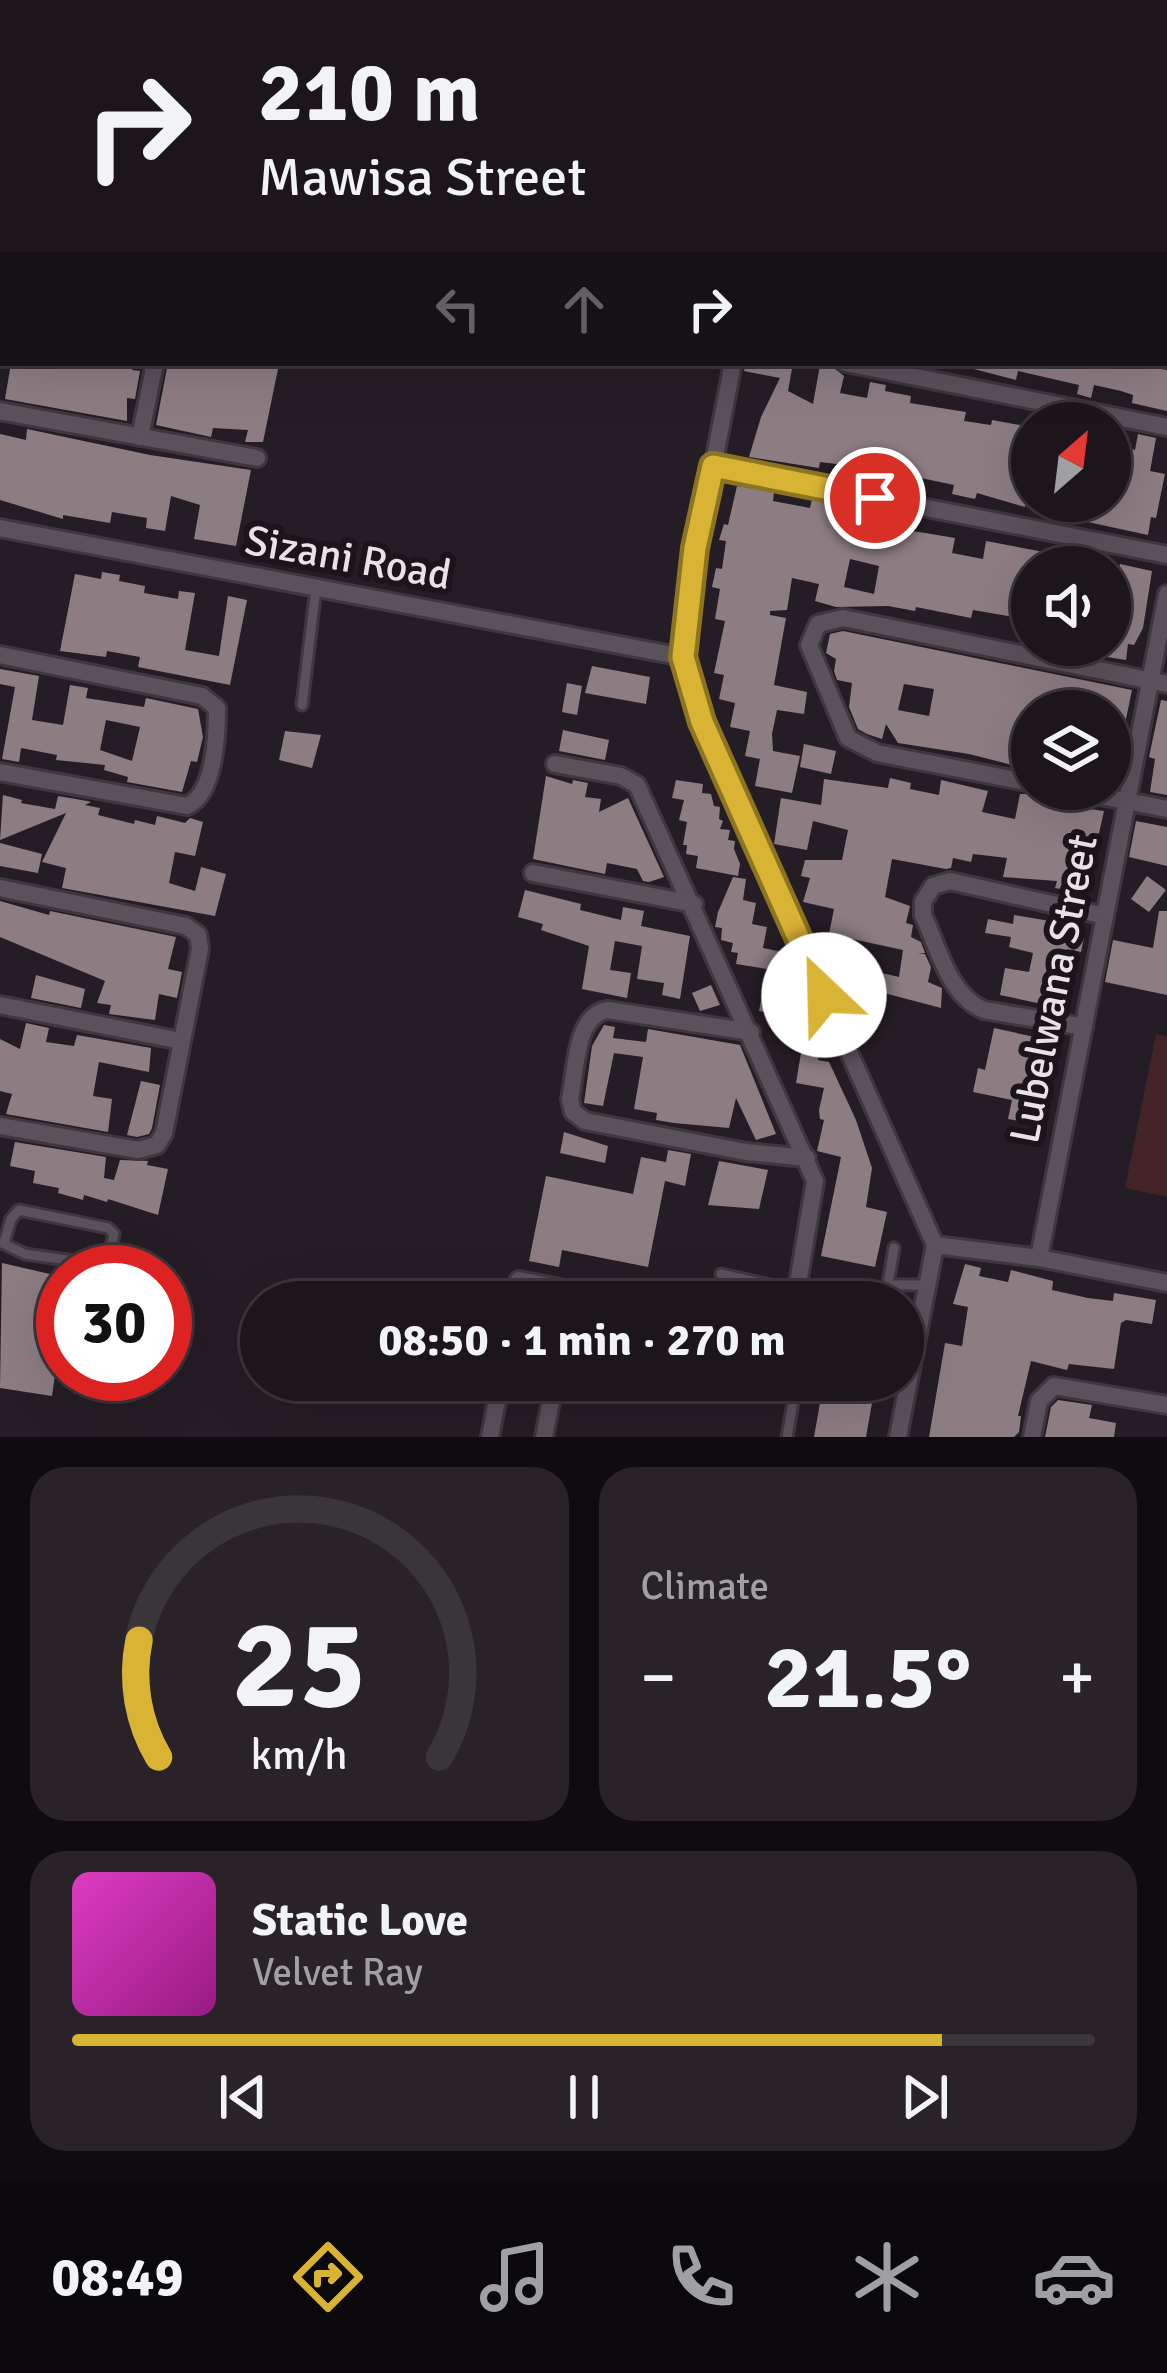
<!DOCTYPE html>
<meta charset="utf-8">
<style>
body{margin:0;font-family:Signika,sans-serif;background:#292329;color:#f1f3f6;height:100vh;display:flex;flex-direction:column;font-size:45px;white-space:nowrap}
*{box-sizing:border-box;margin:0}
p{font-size:39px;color:#a09fa3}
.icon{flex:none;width:66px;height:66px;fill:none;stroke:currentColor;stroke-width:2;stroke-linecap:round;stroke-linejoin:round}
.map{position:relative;height:1437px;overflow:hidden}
.side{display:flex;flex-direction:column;gap:30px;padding:30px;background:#0f0c0f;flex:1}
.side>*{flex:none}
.banner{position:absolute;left:0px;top:0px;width:1167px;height:366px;box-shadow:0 12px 48px #0002,0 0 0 3px #3a353b;background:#1c161c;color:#f1f3f6;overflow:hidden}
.needle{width:78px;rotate:28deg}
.tools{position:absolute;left:1011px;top:402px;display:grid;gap:24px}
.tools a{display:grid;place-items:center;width:120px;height:120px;border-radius:50%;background:#1c161c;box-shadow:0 12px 48px #0002,0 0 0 3px #3a353b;font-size:60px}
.speed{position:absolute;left:36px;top:1245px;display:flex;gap:24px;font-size:60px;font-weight:700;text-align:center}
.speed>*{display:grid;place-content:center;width:156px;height:156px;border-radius:50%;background:#1c161c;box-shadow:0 12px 48px #0002,0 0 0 3px #3a353b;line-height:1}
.speed .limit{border:18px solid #d22;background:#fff;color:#111}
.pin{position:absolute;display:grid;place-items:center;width:102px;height:102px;color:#fff;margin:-51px;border:6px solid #fff;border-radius:50%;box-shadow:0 3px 12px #0007}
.me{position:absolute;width:132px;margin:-66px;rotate:336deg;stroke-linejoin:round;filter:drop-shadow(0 0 9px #0008)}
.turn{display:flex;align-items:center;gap:42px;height:252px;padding:0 60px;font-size:54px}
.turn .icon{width:156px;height:156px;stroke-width:2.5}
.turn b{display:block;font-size:84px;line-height:102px}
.lanes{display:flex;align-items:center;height:114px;padding:0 60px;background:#0003;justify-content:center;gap:60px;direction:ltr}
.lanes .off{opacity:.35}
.big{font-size:90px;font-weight:800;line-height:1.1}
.side .card{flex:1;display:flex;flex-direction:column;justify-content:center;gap:18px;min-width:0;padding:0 42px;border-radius:36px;background:#292329}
.side .dial{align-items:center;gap:0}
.dial svg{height:312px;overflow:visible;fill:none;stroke:#3a353b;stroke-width:7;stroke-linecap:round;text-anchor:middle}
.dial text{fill:#f1f3f6;stroke:none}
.song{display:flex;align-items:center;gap:36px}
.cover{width:144px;height:144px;border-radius:18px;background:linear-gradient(135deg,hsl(310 70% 55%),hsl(310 70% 35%))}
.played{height:12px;border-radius:6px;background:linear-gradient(90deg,#d9b334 85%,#3a353b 85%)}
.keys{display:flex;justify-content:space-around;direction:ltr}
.heat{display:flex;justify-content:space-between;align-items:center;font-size:66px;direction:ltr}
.side .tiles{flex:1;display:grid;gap:30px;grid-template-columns:1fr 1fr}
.card:last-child{grid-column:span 2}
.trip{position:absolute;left:240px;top:1281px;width:684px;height:120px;border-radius:60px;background:#1c161c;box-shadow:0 12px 48px #0002,0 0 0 3px #3a353b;font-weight:800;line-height:120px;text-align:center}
.tab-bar{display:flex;height:192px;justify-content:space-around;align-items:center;background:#0b090b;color:#a09fa3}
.tab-bar .icon{width:84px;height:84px}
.tab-bar .active{color:#d9b334}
.tab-bar b{font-size:54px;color:#f1f3f6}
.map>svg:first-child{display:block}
.green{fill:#432325}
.building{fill:#8c7d83;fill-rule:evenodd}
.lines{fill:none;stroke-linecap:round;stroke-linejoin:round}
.lane-casing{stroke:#3e373e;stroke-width:15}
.street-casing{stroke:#3e373e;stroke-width:22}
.secondary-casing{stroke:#3e373e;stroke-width:30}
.lane{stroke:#5a515a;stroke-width:9}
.street{stroke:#5a515a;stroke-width:16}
.secondary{stroke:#5a515a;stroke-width:24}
.route-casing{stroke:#8d7422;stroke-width:30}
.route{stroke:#d9b334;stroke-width:21}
.labels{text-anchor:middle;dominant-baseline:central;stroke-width:12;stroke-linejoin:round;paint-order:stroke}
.street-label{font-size:42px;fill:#e8e2e8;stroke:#1b141b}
</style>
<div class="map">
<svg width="1167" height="1437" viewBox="0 0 1167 1437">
<rect width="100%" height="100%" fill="#251d25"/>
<path class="green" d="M1156,1034L1167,1036V1197L1125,1188Z"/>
<g class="building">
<path d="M11,363H133L132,370L140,371L135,399L127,398V421L5,399Z"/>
<path d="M168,363H254L278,369L263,442H245L248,430L213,428L211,437L156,425Z"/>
<path d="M746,363H793L788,391L813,404L820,365L834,368L844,376L840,393L867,398L870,382L886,385L885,391L911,396L910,403L966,412L964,421L991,425L992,420L1031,427L1021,474L1031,476L1025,507L977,493L975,499L952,494L954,485L921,478L919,488L876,479L878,469L820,462L819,468L749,457L761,417L780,378L744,371Z"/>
<path d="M970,363H1125L1167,370V411L1132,403L1133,395L1121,391L1094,385L1091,398L1077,394L1079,385L1018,371L1016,380L970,368Z"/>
<path d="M27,429L150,455L251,470L236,546L194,539L200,505L171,496L165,531L146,528L147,518L112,512L110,523L63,515V519L0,500V434L26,440Z"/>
<path d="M1138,434L1156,438L1150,471L1165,474L1156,518L1151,517L1148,535L1083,521L1084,514L1052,508V501H1115L1120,477L1110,475V443L1135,450Z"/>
<path d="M737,486L774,492L773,501L810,508L812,499L909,518L907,530L955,538L952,553L983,559L986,541L1091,561V567H1028L1022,592L1031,594L1026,619L973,610L971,618L916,607L915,611L888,606L836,607L815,601L819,584L792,578L787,610L770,611V615L786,618L774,685L807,692L804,714L777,710L772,734L773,751L800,756L792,793L755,786L760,759L745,756L750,731L730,727L735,703L719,699L724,675L714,673L725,621L715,619L720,589L712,587L716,568L722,569L726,541L719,540L724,524L728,525ZM850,559L879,566L874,594L844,587Z"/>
<path d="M1120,564L1152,571L1143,628L1134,645L1128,644L1126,660L1082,653V645H1110V596Z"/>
<path d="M102,572L120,575L119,581L145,586L144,593L178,599L179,591L195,593L185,650L219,656L228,596L247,600L230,685L138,667L140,657L107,651L106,657L60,651L75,574L101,579Z"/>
<path d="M843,631L1132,690L1116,767H1110V711L1058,707L1055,711L1032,705V770L969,754L898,743L886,724L882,739L867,734L858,729L849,707L852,683L837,680L834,671L836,659L826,653L830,634ZM904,684L934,689L929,716L898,710Z"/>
<path d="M592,666L650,677L646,704L585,693Z"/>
<path d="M0,669L39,676L32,720L63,725L70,685L88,688L86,698L144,707L146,698L198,709L203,737L197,762L191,761L182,792L127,782L128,777L104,770L105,765L56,760L57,755L21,748L19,762L2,759L15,687L0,684ZM106,720L140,727L132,761L100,750Z"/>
<path d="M567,683L582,686L577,715L562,712Z"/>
<path d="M1161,700L1167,701V795L1150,792L1155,759L1149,757Z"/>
<path d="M563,730L609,740L605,760L559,751Z"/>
<path d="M285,731L321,735L312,768L279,760Z"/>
<path d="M804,744L836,751L831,774L800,767Z"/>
<path d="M546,776L572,784L573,780L588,783L585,797L601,799L599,812L628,798L664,877L649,882L643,881L637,869L607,863L605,874L533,859Z"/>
<path d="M890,778L911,783L910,789L939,795L941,780L988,791L982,812L1015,819L1020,794H1039V797L1068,806L1104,811L1089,878L1079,876L1075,892L1055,888L1057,881L1003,877L1007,858L973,854L971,862L953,858L951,868L946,869L892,859L885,897L910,906L906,923L913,925L911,937L921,942L925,953H918L925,954L931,967L928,982L942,988L941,1008L884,993L882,999L847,991L852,966L899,977L903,950L829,934L834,909L803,902L810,878L801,876L805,860H842L848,830L813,821L807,850L774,844L781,798L821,805L824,779L888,788Z"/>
<path d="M676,780L703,784L702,793L711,794L714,806L720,807L719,819L723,821L720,829L730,830L728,840L735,841L734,849L740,864L738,876L696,868L698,856L686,854L687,845H683L687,822L679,820L684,800L672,798Z"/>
<path d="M3,795L22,800L21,803L55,809L58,796L87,801L91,802L85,805L100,808L98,815L134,824L135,820L155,825L157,816L185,823L190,818L203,822L195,856L175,852L169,883L195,891L201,867L226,874L215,916L62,888L66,868L42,862L66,813L0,840Z"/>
<path d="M1136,821L1167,827V866L1129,857Z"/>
<path d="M0,843L42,854L38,873L0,866Z"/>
<path d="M1147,876L1166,890L1149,912L1131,899Z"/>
<path d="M733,877L746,879L743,900L756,903L752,924L767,927L763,948L783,952L780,971L736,964L738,953L731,952L733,943L721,940L722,928L715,927L718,912Z"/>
<path d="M525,890L581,904L580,910L621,920L623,907L644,911L641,926L690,936L680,999L662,995L664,983L637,979L642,946L615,941L610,970L631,973L627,998L582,989L589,946L541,930L543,924L518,917Z"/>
<path d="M0,901L49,915L50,911L176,937L168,969L182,972L177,998L159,994L155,1020L109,1014L111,1005L97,1003L105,981L0,937Z"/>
<path d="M1159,911H1167V995L1105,982L1113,940L1153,948Z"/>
<path d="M1014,915L1079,926L1077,937L1084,938L1081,952L1067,949L1059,989L1069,991L1066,1009L1000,995L1005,968L1029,972L1033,953L1009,947L1011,937L985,933L988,919L1013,924Z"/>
<path d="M767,970L794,978L790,996L802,999L821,1039L818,1060L829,1062L856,1120L872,1168L866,1207L887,1212L875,1267L821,1256L841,1157L817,1151L824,1120L820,1119L819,1110L824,1088L796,1083L803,1041L790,1038L794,1018L759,1011Z"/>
<path d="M36,975L85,989L81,1008L31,998Z"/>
<path d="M711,985L720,1005L700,1011L692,993Z"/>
<path d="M26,1023L49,1028L46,1042L74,1046L77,1035L151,1048L149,1072L99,1062L93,1096L112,1099L108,1132L6,1114L12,1094L0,1091V1039L20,1049Z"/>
<path d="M604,1025L615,1027L613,1038L646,1042L648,1029L740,1045L776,1134L756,1140L736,1098L729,1128L674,1123L656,1120L657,1113L634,1109L643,1057L614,1053L603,1106L584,1103L592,1046Z"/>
<path d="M994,1028L1048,1040L1031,1123L1008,1119L1012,1100L973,1092L978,1068L985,1070Z"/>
<path d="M141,1081L160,1085L152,1128L149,1134L137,1137L127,1135Z"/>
<path d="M564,1132L608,1146L605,1163L560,1153Z"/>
<path d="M15,1142L106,1157L104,1178L114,1180L120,1160L148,1161L147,1165L168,1169L158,1215L108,1199L107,1202L84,1195L83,1200L58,1193L59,1188L33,1183L35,1171L10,1166Z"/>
<path d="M668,1150L691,1154L685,1186L665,1181L648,1267L562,1250L559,1267L529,1261L546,1176L633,1194L641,1157L666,1162Z"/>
<path d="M719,1161L768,1170L759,1209L708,1205Z"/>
<path d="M2,1263L63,1277V1320L52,1396L0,1388Z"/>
<path d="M965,1264L981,1268L979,1276L1008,1282L1011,1270L1053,1281L1052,1290L1088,1298L1113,1301L1114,1293L1156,1300L1152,1324L1126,1320L1121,1323L1114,1369L1069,1364L1067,1370L1031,1361L1018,1416H1021L1019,1432L1014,1437H929L945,1343L962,1346L968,1307L953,1304Z"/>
<path d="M824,1380L875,1386L866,1437H814Z"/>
<path d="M1058,1400L1092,1405L1089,1418L1116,1423L1114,1437H1045L1051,1407Z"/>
</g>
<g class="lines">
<defs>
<g id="lane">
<path d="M788,0L792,3"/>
<path d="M302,705L316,588"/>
<path d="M0,1242L25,1254L102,1265L109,1256L114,1234L108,1228L19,1210L11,1219L4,1243"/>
<path d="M721,1274L797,1291"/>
<path d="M889,1285H928"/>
<path d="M885,1302L894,1248"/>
<path d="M787,1437L797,1380"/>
</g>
<g id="street">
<path d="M946,3L949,0"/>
<path d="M0,89L3,90"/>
<path d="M0,194L3,195"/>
<path d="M1164,307L1167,308"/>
<path d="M0,332L3,317"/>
<path d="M733,363L687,602L683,657L702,722L935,1245L898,1437"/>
<path d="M846,363L1167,427"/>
<path d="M0,411L257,458"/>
<path d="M140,437L155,363"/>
<path d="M713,466L1167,555"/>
<path d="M0,528L683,657"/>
<path d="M0,655L202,696L217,708C217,736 215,793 187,806L0,772"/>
<path d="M555,764L621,776L637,785L815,1181L795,1302"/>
<path d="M1032,783L877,753L848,738L809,645L818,624L843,618L1167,684"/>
<path d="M1064,789L1167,809"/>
<path d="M533,873L694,904"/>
<path d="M0,888L186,926L198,935L200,949L164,1133L157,1145L138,1150L0,1126"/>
<path d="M0,1005L181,1041"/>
<path d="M1084,1027L984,1010C949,996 938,947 923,915V902L933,886L950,881L1105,916"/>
<path d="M751,1032L608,1010C575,1014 576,1072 570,1099L573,1112L585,1121L746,1152L807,1158"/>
<path d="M935,1245L1039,1258L1167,1283"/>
<path d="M1039,1258L1167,594"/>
<path d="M515,1302L519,1280L629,1302"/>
<path d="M490,1437L501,1380"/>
<path d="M544,1437L555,1380"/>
<path d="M1032,1437L1039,1401L1054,1386L1167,1405"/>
</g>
<g id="secondary">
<path d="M872,0L875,3"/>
<path d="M1164,191L1167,192"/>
</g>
</defs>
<use href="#lane" class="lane-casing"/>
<use href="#street" class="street-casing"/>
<use href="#secondary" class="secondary-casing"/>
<use href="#lane" class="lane"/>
<use href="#street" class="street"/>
<use href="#secondary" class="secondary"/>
</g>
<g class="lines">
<defs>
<path id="route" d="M824,995L702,722L683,657L695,548L713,466L875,498"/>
</defs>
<use href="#route" class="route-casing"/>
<use href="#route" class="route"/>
</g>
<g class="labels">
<g class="street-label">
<text transform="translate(348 558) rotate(10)">Sizani Road</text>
<text transform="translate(1054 989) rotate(-79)">Lubelwana Street</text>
</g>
</g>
</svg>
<div class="tools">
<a><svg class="needle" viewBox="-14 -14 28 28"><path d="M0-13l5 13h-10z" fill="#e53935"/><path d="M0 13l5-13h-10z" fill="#a09fa3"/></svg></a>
<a><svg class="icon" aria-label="sound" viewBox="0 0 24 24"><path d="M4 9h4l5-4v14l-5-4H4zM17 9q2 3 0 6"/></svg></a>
<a><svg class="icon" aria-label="layers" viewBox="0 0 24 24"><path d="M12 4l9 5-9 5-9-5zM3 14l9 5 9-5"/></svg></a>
</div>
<div class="speed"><div class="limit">30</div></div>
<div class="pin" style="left:875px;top:498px;background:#d93025"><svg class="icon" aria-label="arrive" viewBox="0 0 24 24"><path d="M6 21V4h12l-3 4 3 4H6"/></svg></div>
<svg class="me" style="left:824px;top:995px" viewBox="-20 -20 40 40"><circle r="19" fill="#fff"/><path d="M0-13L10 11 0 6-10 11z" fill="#d9b334"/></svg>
<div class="trip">08:50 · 1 min · 270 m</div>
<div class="banner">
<div class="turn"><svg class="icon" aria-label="right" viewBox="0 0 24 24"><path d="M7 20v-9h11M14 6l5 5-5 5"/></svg><div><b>210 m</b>Mawisa Street</div></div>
<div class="lanes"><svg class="icon off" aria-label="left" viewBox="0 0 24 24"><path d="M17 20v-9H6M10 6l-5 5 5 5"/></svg><svg class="icon off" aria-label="ahead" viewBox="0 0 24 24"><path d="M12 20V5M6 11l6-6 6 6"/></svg><svg class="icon" aria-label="right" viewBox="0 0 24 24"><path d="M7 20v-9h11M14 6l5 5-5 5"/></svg></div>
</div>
</div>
<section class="side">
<div class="tiles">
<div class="card dial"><svg viewBox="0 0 100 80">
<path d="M14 69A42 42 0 1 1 86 69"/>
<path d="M14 69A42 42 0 0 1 9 39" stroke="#d9b334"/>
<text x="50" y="56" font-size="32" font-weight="700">25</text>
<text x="50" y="72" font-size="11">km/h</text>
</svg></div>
<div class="card"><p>Climate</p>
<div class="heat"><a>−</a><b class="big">21.5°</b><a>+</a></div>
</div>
<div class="card">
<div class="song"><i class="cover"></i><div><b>Static Love</b><p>Velvet Ray</p></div></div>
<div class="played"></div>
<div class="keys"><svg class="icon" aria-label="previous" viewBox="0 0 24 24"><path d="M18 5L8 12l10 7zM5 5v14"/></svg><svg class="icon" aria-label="pause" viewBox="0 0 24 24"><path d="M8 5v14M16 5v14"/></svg><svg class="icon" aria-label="next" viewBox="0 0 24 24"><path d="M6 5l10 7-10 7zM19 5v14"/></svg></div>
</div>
</div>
</section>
<nav class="tab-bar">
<b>08:49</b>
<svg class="icon active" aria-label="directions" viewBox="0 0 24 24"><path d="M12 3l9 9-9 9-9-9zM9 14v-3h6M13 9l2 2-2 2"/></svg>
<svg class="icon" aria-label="music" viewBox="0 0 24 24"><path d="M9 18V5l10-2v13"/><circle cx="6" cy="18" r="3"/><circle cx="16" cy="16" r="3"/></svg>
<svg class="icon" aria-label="phone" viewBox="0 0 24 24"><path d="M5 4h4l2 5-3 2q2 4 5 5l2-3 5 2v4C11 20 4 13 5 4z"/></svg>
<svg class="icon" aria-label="climate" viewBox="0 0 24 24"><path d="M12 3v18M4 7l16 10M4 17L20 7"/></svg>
<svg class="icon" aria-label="car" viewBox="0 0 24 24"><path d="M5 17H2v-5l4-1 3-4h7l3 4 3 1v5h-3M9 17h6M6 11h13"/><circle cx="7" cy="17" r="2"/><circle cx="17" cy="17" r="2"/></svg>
</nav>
